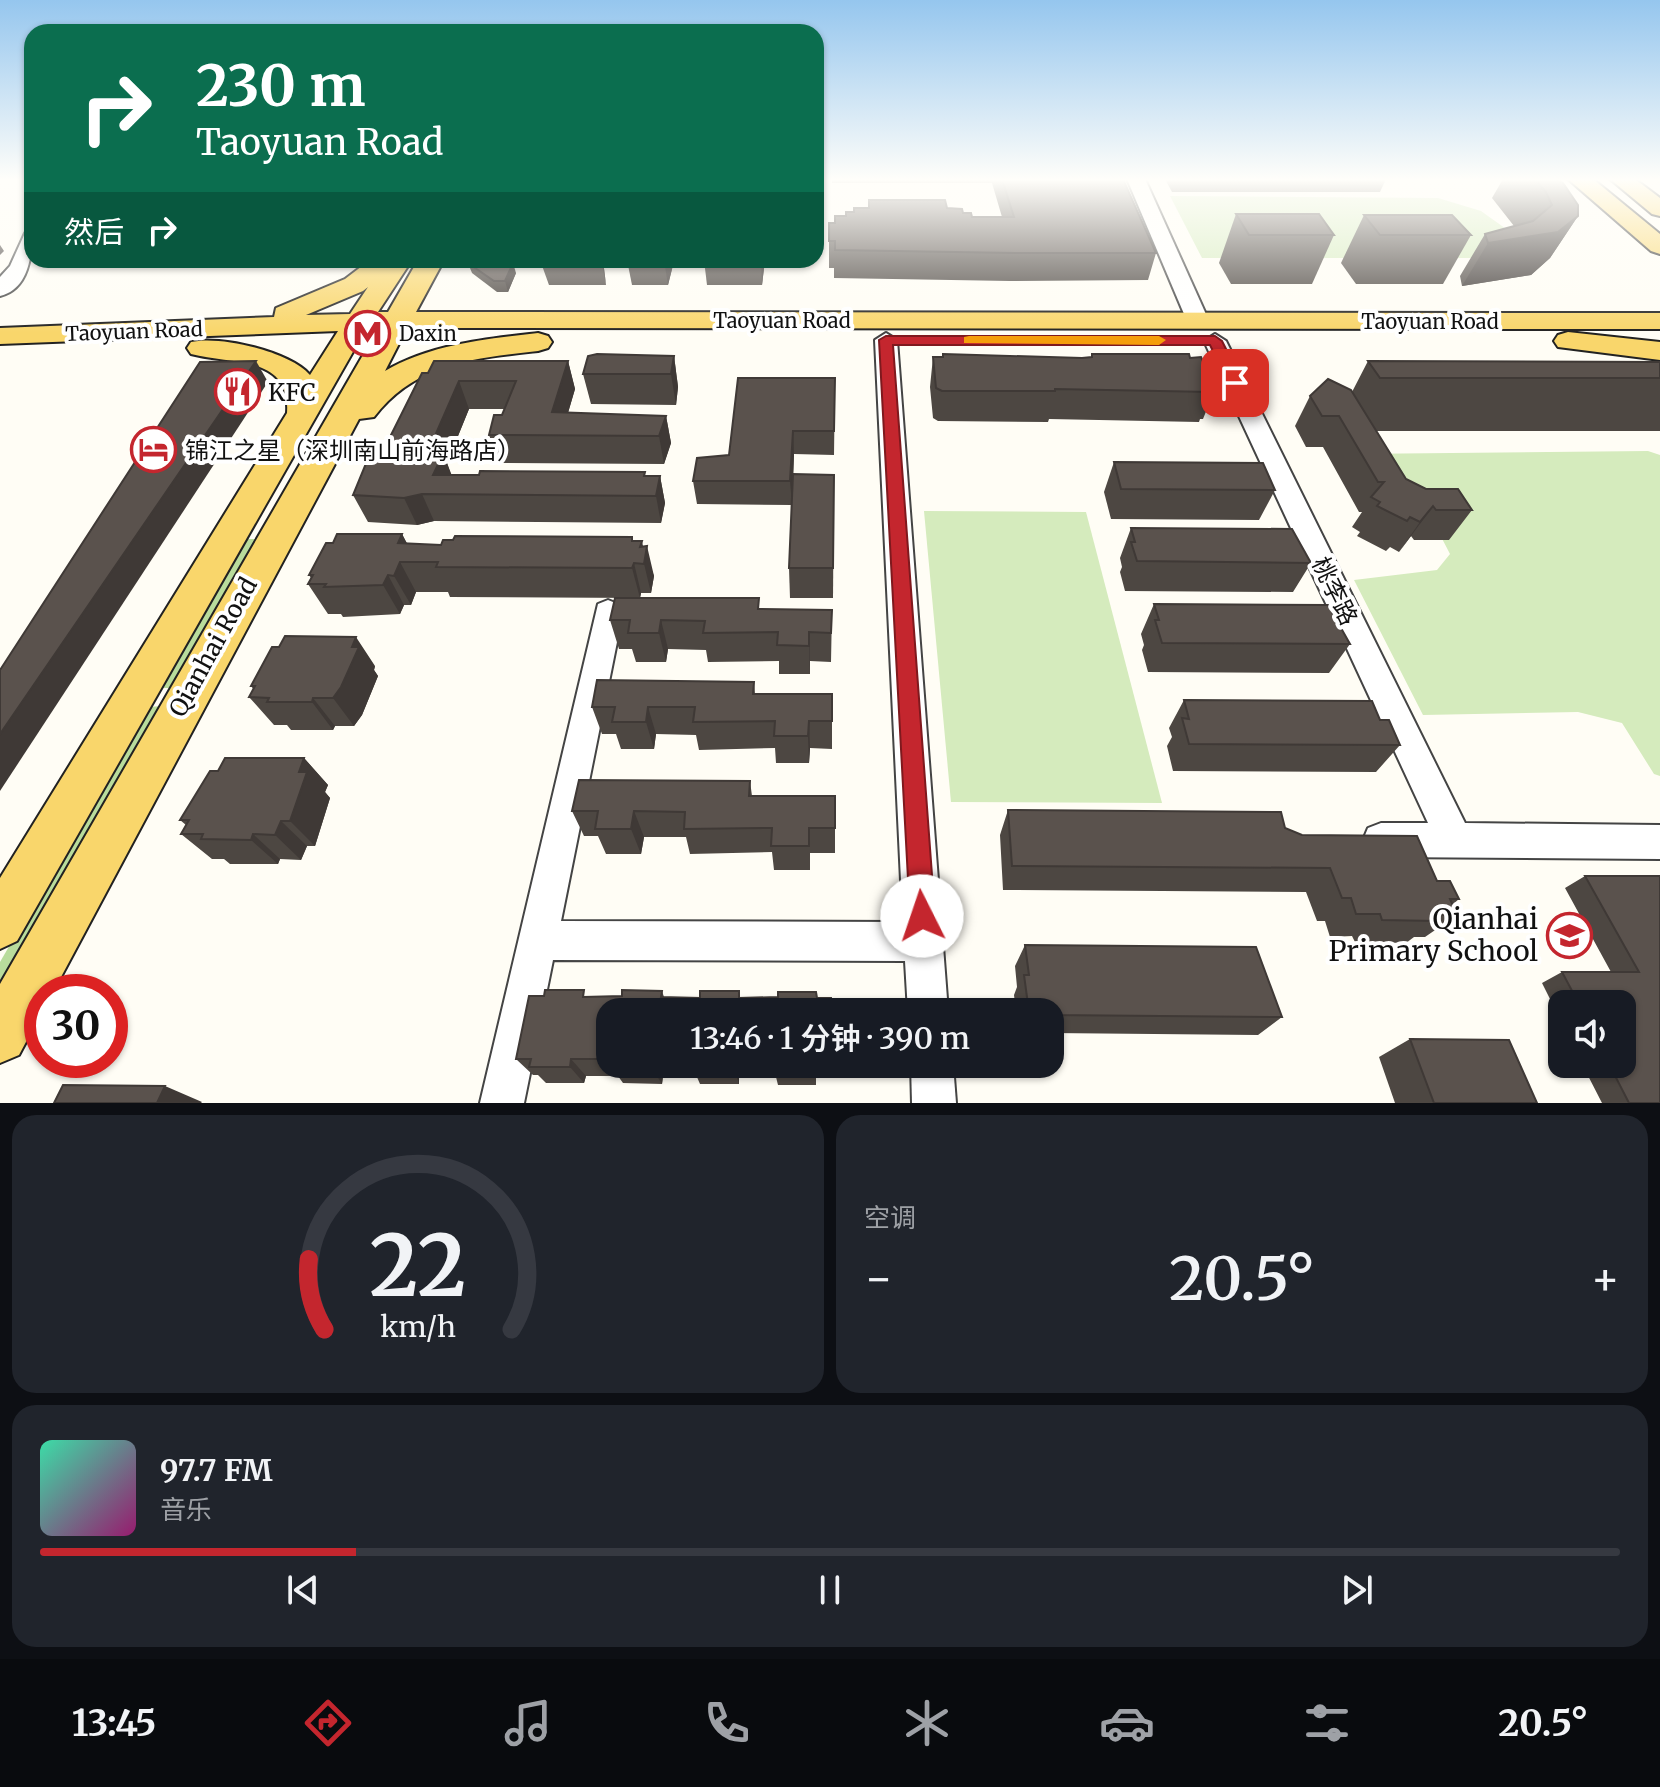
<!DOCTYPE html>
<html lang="zh">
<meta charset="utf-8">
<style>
body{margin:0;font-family:Merriweather,"Noto Sans SC",serif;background:#20242c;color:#f1f3f6;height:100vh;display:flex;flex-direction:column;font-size:30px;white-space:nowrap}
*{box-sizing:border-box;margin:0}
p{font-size:26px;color:#9ea1a6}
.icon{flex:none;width:44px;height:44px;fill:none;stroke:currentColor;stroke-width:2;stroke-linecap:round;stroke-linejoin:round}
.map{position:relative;height:1103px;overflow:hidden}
.sheet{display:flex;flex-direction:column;gap:12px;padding:12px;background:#0d0f14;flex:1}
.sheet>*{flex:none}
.guide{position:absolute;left:24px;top:24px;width:800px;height:244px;border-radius:24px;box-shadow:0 2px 6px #0004;background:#0b6e4f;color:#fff;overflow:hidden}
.fabs{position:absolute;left:1548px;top:990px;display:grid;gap:16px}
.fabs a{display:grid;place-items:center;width:88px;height:88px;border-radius:16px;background:#171b24;box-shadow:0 2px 6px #0004;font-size:40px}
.speed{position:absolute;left:24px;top:974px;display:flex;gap:16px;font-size:40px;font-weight:700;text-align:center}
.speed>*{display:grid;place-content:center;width:104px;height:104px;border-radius:50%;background:#171b24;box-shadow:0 2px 6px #0004;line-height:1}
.speed .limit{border:12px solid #d22;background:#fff;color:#111}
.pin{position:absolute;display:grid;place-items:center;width:68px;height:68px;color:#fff;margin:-34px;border-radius:16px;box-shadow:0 4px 12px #0006}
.me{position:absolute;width:88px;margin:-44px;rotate:356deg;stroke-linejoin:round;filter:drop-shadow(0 0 6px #0008)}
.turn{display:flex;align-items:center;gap:28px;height:168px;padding:0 40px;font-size:36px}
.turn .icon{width:104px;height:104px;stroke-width:2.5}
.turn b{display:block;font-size:56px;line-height:68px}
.then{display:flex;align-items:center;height:76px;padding:0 40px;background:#0003;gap:16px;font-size:30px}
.big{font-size:60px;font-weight:600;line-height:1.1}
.sheet .tile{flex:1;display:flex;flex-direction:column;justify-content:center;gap:12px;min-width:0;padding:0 28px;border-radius:24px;background:#20242c}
.sheet .dial{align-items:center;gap:0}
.dial svg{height:208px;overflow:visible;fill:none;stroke:#363941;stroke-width:7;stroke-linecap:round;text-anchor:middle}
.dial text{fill:#f1f3f6;stroke:none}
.song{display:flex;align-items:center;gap:24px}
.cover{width:96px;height:96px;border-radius:12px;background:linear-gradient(135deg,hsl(160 70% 55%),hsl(320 70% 35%))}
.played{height:8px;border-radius:4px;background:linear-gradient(90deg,#c4262e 20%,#363941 20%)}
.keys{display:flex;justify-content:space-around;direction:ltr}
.heat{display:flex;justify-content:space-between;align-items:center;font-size:44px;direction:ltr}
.sheet .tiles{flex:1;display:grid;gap:12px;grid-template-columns:1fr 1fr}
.tile:last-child{grid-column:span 2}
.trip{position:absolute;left:596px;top:998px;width:468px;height:80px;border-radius:24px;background:#171b24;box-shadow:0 2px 6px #0004;font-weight:600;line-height:80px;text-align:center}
.menu{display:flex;height:128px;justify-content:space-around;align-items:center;background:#090b0e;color:#9ea1a6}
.menu .icon{width:56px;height:56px}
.menu .active{color:#c4262e}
.menu b{font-size:36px;color:#f1f3f6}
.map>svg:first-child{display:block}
.green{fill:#d5ebbd}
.forest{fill:#b9dc9c}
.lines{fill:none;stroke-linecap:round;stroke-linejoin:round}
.minor-casing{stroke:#444;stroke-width:4}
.major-casing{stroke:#222;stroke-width:4}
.minor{fill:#fff;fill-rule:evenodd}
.major{fill:#f9d66b;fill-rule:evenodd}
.wall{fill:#4d4742}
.shaded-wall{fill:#3f3936}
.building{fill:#5a524d;stroke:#3f3936;stroke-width:2}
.route{fill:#c4262e;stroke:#7f191e;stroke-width:2}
.slow{fill:#f59e0b}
.labels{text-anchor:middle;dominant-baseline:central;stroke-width:8;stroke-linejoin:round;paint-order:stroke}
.far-street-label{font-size:20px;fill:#111;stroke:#fff}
.far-poi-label{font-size:20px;fill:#111;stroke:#fff;text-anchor:start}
.poi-label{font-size:24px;fill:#111;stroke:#fff;text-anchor:start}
.street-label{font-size:24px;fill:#111;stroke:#fff}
.near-poi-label{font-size:28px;fill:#111;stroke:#fff;text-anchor:end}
</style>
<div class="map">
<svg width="1660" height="1103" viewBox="0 0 1660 1103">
<rect width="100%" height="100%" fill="#fffdf5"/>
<g class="green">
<path d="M1170,196L1438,198L1481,211L1509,231L1472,258H1202Z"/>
<path d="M1648,451L1660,455V776L1654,774L1622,723L1578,712L1423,715L1354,580L1437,570L1450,554L1436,527L1352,454Z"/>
<path d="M924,511L1086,512L1162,803L951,802Z"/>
</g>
<g class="forest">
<path d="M244,539H256L172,688H158Z"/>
<path d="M163,706L0,994V962L148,707Z"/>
</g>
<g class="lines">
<defs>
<g id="minor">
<path d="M1127,179H1145L1209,321L1206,326L1198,327L1187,321Z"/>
<path d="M32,231C32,255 29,289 0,296V277L10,266L25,233Z"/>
<path d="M886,333L897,340L948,1012H908L905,961L553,960L524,1103H480L598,604L608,600L618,604L623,612L561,921L903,922L875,340Z"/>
<path d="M1215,334L1226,341L1465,823L1660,825V859L1381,857L1368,852L1363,840L1368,828L1381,823H1428L1204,341Z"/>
<path d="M911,1064H953L956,1103H912Z"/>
</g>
<g id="major">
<path d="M1568,179H1593L1660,234V254L1651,251Z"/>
<path d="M1610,179H1635L1660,198V216L1652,214Z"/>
<path d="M370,260H412L378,312H388L418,260H444L416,312L1660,313V329L407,328L385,371C431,344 486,339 538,333L548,336L552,342L548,348L538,351C474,358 415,363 374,417L359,419L53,992H42V1012L19,1055L0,1063V984L378,329L367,330L358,343L17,941L0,949V878L287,413C291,355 233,365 191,354L187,348L191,342C220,335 291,352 310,375L338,331L0,344V328L274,317L276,308L345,279ZM368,287L350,314L306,315L363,291Z"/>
<path d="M1568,332L1660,342V360L1558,347L1554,341L1558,335Z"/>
</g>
</defs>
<use href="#minor" class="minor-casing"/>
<use href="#major" class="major-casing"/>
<use href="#minor" class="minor"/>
<use href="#major" class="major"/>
</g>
<g class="wall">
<path d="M832,179H1123L1156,253L1148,280L1010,281L834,278V268H829V223H835L846,216L869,208V200L947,208L972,217H1002L992,183H832Z"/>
<path d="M1165,179H1386L1380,192H1172Z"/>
<path d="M1503,179H1556L1578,216L1550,258L1531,275L1462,286L1460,276L1485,234L1514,226L1492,198Z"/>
<path d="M1236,214L1334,235L1312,284H1231L1219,263Z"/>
<path d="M1364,215L1471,235L1443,284H1356L1341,263Z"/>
<path d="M540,260H603L606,285H549Z"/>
<path d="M627,260H673V265L668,285H632Z"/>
<path d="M704,260H765L762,285H707Z"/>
<path d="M468,263L516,273L508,292H497L472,273Z"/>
<path d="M1092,354L1190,358L1215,389L1203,419H1200L1199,422L1049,419L1048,422L938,421L933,418L930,387L933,357H1091Z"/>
<path d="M674,356L678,387L676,405L591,404L583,374Z"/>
<path d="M568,361L575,389L568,413L666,416L671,443L664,464L499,463L489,435L502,415L505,409H469L447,463L451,475L660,476L665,503L661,523L434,521L417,525L368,522L353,495L382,453L422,373Z"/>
<path d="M1368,361L1660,362V431H1376L1406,479L1472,510L1449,540H1414L1411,536L1399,552L1390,547L1386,551L1357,536L1360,532L1352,527L1362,512H1359L1323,447H1306L1295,426L1310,396L1352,392Z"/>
<path d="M835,378L834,455L794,454L792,505L697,504L693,481Z"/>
<path d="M1114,462L1275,490L1259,520L1111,519L1104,492Z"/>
<path d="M834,475L833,598H790L789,568Z"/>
<path d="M1131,528L1311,563L1293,592L1125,591L1120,572L1122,567L1120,558Z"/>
<path d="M402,534L407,544L441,545L633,541L643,546L654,576L651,593H641L640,598L450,597L448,592H416L411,605H404L400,614L343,617L341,614H328L308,584L311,578L309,575L333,543Z"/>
<path d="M1154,604L1350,644L1329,673L1148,672L1142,650L1144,645L1141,634Z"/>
<path d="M760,609L832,610L831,662L810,661V674H779V661L708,662L706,650L668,649L666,662H636L632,649H619L610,620Z"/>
<path d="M375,666L374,670L378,676L362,715L354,726H335L333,730H291L287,725H274L249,697L254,690L251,686Z"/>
<path d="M754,682L755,694H832V749L810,748L809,763H776L775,748L699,750L696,735L656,734L654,749H621L616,734H602L592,707Z"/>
<path d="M1184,700L1380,720L1400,745L1376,772L1173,771L1167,746L1172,737L1169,728Z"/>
<path d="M304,758L328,785L325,792L330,798L315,846H307L301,860L280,859L278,864H230L224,859H212L181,834L186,825L180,820L218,771Z"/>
<path d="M750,781L752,796H835V853H810V870H774L772,852L690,854L686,837H644L641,854H606L598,836H584L572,811Z"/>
<path d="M1008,810L1285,828L1302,835L1437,881L1459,899L1452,905L1457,915L1425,937H1414L1406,943L1355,942L1352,936L1330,937L1325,921H1317L1306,892L1003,890L1000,835Z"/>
<path d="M1585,876H1660V1103H1602L1582,1064H1622V1004H1562V1023L1542,983L1562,972H1611L1565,888Z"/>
<path d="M1025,945L1282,1017L1258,1035L1050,1033V1012H1016L1014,995L1017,987L1015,966Z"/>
<path d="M662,991L664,997L817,998L610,1012V1064H836V1078H816V1085H778L776,1077H739V1084H700L697,1077L663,1076L662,1084L623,1083L618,1076H586L584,1083H546L538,1075H533L516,1059L588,997L622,996Z"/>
<path d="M1410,1039L1537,1103H1395L1379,1057Z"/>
</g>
<g class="shaded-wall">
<path d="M1578,216L1550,258L1531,275L1462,286L1488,243Z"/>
<path d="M0,245L4,251L0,255Z"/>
<path d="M601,260H603L606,285Z"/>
<path d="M664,260H673V265L668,285Z"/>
<path d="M761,260H765L762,285Z"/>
<path d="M513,263L516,273L508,292L505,281Z"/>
<path d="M674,356L678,387L676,405L671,374Z"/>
<path d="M256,361L268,382L0,791V734Z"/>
<path d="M568,361L575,389L561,436L552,412Z"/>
<path d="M459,381L469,409L447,463L454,481L433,475L427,454Z"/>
<path d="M666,416L671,443L664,464L659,436Z"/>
<path d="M793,431L794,454L792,505L790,481Z"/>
<path d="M660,476L665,503L661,523L656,496Z"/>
<path d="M422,494L434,521L417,525L404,498Z"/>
<path d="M1433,506L1411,536L1399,552L1420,522Z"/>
<path d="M402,534L417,562L398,543Z"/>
<path d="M642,541L645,557L647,546L654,576L651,593L640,547Z"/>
<path d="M400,562L416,592L411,605L394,576Z"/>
<path d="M634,563L641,593L640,598L632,568Z"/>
<path d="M388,575L404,605L400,614L383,585Z"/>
<path d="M661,620L668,649L666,662L659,633Z"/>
<path d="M809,632L810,661V674L809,646Z"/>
<path d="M356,637L375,666L374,670L378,676L362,715L354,726L333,698Z"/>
<path d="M313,698L335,726L333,730L312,702Z"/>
<path d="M648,707L656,734L654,749L646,722Z"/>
<path d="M809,721L810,748L809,763L808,736Z"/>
<path d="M304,758L328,785L325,792L330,798L315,846L290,821L299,772Z"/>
<path d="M634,811L644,837L641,854L631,829Z"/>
<path d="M281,821L307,846L301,860L275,835Z"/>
<path d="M253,834L280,859L278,864L251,840Z"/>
<path d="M571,1059L586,1076L584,1083L570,1067Z"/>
<path d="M652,1064H655L663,1076L662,1084L652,1068Z"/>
<path d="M734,1064H735L739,1077V1084L734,1068Z"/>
<path d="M165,1086L202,1102L201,1103H157Z"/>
</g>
<g class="building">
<path d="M1002,179H1123L1156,253H1015L835,250V241H829V223H835V216H846V212H854V208H869V200H945L947,208L962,209L963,213H971L972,217H1014Z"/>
<path d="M1534,179H1556L1563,183L1578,205V216L1558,232L1488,243L1485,234L1533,221L1552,205L1546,192Z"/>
<path d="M1236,214H1319L1334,235H1249Z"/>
<path d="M1364,215H1452L1471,235H1380Z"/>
<path d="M468,263H513L505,281H494Z"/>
<path d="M597,354L674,356L671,374H583L588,356Z"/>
<path d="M943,354L1082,358L1092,357V354H1189L1190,358L1201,357L1215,389H1210L1211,392L1055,389V391H942L936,388L933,357H943Z"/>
<path d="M256,361L0,734V670L200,362Z"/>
<path d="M434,361H568L552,412L666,416L659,436L489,435L494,415H502L516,381H459L427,454H443L433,475H479L480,471L645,472L644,476H660L656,496L422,494L404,498L353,495L367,461L382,453L422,373H428Z"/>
<path d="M1368,361L1660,362V378H1380Z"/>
<path d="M738,378H835L834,431H793L790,481H693L697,458L729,455Z"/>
<path d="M1328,379L1351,390L1406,479L1426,489H1458L1472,510H1436L1433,506L1420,522L1410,517L1407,521L1377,506L1380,502L1371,497L1384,482H1378L1339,416H1322L1310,396Z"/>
<path d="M1114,462L1263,463L1275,490L1121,489Z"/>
<path d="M793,474L834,475L833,568H789Z"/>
<path d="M1131,528L1292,529L1311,563L1137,561L1131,542H1135Z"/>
<path d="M337,534H402L398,543L441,545L443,540H453L455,536L632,537V541H642L640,547L647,546L644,564L634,563L632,568L436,567L438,562H400L394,576L388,575L383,585L324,587L326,584H308L313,575H309L326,543H333Z"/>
<path d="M615,598H759L758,609L832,610L831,633L809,632V646L777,645L778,632L703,633L705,621L661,620L659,633H628L630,620H610Z"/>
<path d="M1154,604L1328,605L1350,644L1162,643L1155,620H1159Z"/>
<path d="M285,636L356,637L352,647H359L341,687L333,698H313L312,702H267L269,698L249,697L255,686H251L272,647H279Z"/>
<path d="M597,680L754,682L753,694H832V721H809L808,736H774L775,721L693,722L695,707H648L646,722H612L615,707H592Z"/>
<path d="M1184,700L1372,701L1380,720H1389L1400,745L1189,744L1182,718L1189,719Z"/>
<path d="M225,758H304L299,772H307L290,821H281L275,835L253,834L251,840L201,839L203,834H181L189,820H180L210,771H218Z"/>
<path d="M579,780L750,781L749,796H835V828H809V846H771L772,828L684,829L685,812L634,811L631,829H595L598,811H572Z"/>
<path d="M1008,810L1281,812L1285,828L1302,835L1417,836L1437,881H1450L1459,899H1450L1457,915H1434L1436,921L1382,920L1380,914H1356L1351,898H1342L1330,868L1012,866Z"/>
<path d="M1585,876H1660V1103H1629L1609,1064H1622V1004H1579L1562,972H1639Z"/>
<path d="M1025,945L1256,947L1282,1017L1050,1015V1012H1029L1024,975H1029Z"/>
<path d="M545,990H584L583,997L622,996V990L662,991L661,997L700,998V991H739V998L778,997V992H816L817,998H831L832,1012H610V1059H571L570,1067H529L531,1059H516L529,996H544Z"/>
<path d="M1410,1039L1509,1040L1537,1103H1434Z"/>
<path d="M612,1064H652V1068L611,1067Z"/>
<rect x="693" y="1064" width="41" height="4"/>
<rect x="775" y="1064" width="41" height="5"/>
<path d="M63,1085L165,1086L157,1103H54Z"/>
</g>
<linearGradient id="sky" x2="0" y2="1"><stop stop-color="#95c6ee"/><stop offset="0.54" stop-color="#fffefa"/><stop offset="1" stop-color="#fffefa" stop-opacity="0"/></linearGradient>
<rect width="1660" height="333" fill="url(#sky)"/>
<path class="route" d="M1215,336L1222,341L1243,383L1240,386H1230L1210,345H893L935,916L931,925L922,928L914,925L910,916L879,340L886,336Z"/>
<path class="slow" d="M969,336H1159L1166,340L1159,345L964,343V337Z"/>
<defs>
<symbol id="metro-ring" viewBox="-11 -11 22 22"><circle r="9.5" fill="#fff" stroke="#c4262e" stroke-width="1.5"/><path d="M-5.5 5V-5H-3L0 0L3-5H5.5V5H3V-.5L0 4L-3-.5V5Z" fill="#c4262e"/></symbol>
<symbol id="restaurant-ring" viewBox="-11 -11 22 22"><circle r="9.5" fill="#fff" stroke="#c4262e" stroke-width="1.5"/><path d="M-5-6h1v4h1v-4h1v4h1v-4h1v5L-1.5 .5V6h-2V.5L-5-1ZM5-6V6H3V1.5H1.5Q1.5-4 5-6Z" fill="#c4262e"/></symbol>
<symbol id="hotel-ring" viewBox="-11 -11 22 22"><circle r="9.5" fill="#fff" stroke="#c4262e" stroke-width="1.5"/><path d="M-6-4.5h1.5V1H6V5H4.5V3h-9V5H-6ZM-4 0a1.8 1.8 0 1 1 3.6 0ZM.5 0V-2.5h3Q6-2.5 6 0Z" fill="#c4262e"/></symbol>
<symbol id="school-ring" viewBox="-11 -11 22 22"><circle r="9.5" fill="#fff" stroke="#c4262e" stroke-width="1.5"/><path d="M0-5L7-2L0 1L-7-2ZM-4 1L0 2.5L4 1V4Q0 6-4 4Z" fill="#c4262e"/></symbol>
</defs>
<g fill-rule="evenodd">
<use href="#metro-ring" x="342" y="308" width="51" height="51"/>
<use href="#restaurant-ring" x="212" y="366" width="51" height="51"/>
<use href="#hotel-ring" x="128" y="424" width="51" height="51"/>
<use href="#school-ring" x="1544" y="910" width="51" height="51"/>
</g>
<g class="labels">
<g class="far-street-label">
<text x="782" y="320">Taoyuan Road</text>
<text x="1430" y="321">Taoyuan Road</text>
<text transform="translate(134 331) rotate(-2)">Taoyuan Road</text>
</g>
<g class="far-poi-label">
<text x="399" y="333">Daxin</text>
</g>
<g class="poi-label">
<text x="268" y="392">KFC</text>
<text x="185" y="450">锦江之星（深圳南山前海路店）</text>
</g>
<g class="street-label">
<text transform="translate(1335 591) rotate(64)">桃李路</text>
<text transform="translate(213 647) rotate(-61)">Qianhai Road</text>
</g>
<g class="near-poi-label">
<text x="1538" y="919">Qianhai<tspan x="1538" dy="32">Primary School</tspan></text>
</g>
</g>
</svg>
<div class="fabs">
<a><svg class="icon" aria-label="sound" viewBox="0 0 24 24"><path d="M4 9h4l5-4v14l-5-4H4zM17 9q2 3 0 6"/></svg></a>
</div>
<div class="speed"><div class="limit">30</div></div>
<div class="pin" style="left:1235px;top:383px;background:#d93025"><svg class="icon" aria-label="arrive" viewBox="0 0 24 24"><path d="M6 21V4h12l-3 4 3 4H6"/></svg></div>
<svg class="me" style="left:922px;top:916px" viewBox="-20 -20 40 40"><circle r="19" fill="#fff"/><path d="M0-13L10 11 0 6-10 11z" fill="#c4262e"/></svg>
<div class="trip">13:46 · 1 分钟 · 390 m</div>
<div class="guide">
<div class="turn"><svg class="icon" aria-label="right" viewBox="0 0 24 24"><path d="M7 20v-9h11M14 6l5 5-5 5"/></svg><div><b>230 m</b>Taoyuan Road</div></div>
<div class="then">然后<svg class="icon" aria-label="right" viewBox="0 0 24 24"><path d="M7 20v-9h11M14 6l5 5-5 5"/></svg></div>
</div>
</div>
<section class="sheet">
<div class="tiles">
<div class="tile dial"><svg viewBox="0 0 100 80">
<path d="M14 69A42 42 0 1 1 86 69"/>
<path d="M14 69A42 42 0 0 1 8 42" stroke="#c4262e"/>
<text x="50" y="56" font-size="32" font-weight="700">22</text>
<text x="50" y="72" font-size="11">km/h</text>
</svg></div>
<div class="tile"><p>空调</p>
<div class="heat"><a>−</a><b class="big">20.5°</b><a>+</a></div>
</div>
<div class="tile">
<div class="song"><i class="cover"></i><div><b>97.7 FM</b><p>音乐</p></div></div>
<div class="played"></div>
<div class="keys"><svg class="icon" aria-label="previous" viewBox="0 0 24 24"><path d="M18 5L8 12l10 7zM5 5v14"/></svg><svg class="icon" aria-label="pause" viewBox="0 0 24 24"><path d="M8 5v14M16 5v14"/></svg><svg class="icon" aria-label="next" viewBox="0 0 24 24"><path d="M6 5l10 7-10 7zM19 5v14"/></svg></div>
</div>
</div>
</section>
<nav class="menu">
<b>13:45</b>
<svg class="icon active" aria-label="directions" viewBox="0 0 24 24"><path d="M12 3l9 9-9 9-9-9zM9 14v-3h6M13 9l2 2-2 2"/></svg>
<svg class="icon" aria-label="music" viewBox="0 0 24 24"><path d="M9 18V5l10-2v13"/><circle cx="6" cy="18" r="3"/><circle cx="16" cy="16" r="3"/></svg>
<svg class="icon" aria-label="phone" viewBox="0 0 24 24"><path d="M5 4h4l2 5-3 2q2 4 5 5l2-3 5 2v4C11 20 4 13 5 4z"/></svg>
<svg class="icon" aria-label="climate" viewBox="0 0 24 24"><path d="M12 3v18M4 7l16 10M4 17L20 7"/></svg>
<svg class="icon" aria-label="car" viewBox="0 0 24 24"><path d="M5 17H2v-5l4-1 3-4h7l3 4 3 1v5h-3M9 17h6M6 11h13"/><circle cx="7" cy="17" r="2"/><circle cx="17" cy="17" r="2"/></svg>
<svg class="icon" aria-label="filters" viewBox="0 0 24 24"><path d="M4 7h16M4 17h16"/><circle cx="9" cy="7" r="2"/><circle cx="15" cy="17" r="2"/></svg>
<b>20.5°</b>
</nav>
